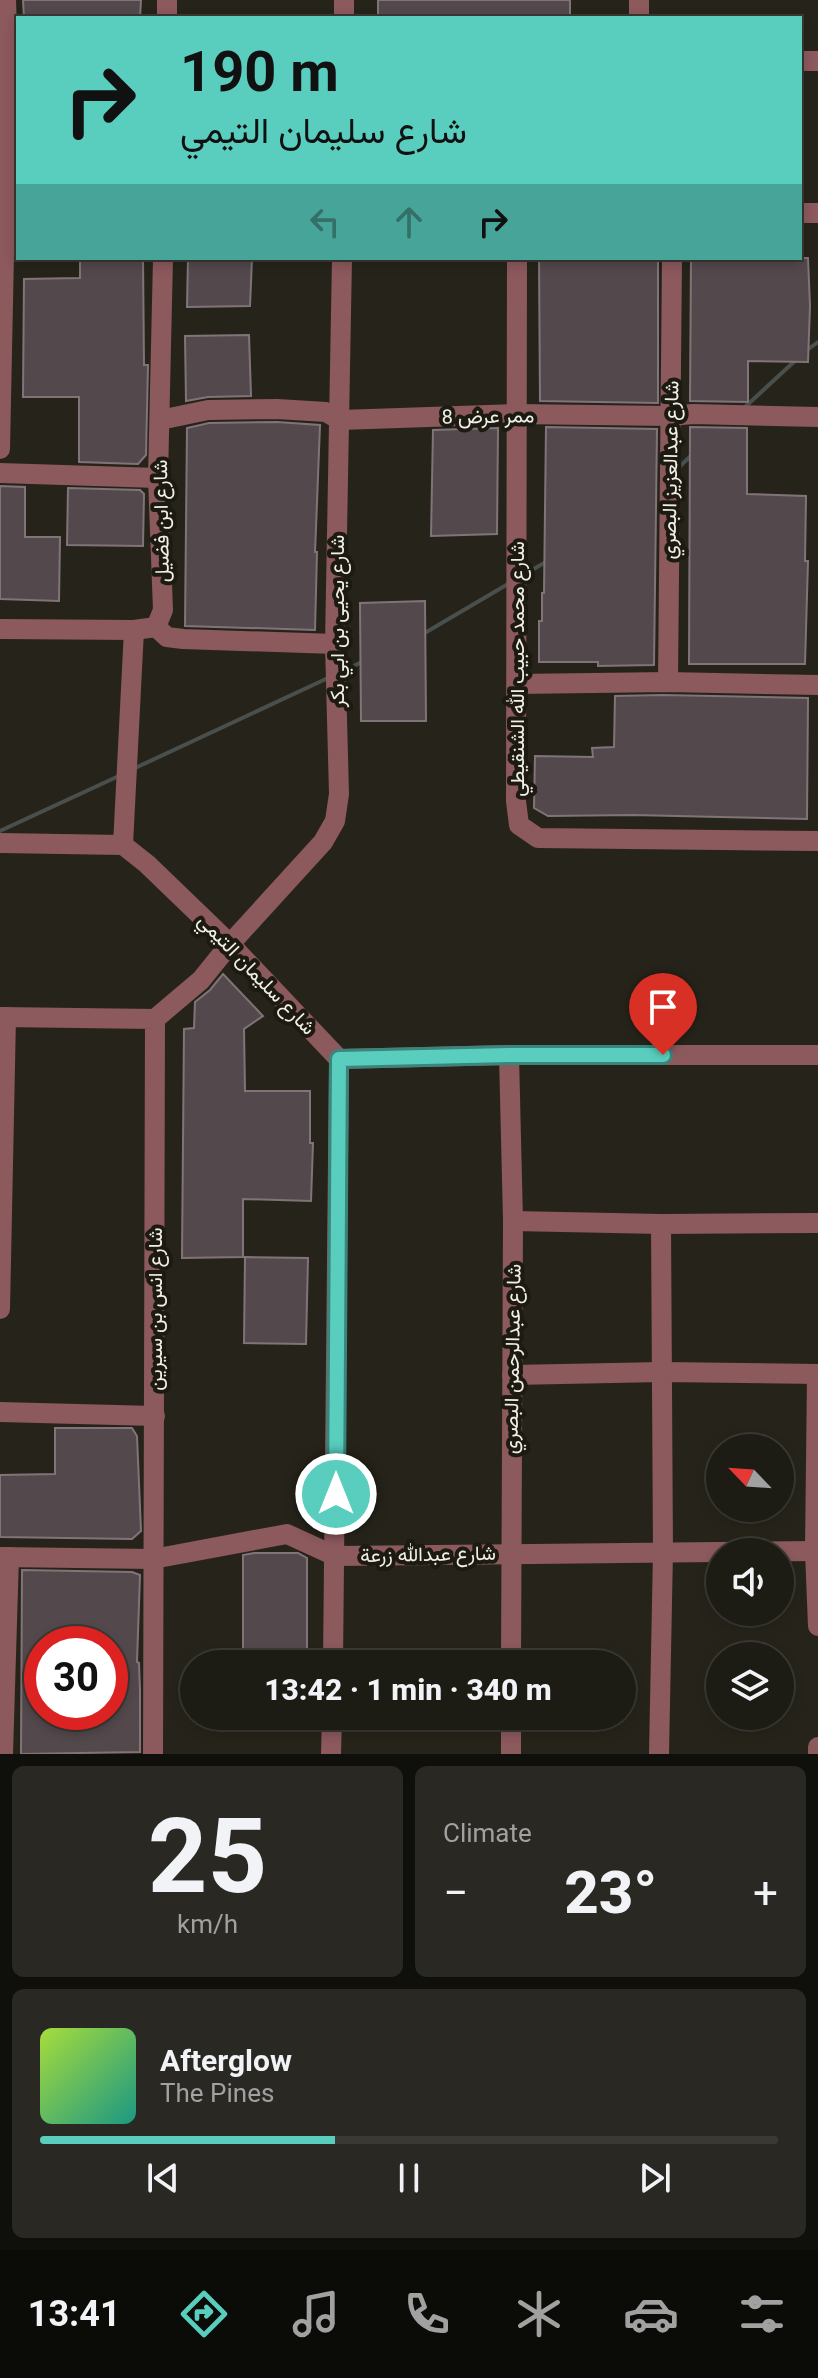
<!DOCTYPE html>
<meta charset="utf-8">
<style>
body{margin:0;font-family:Roboto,Vazirmatn,sans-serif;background:#292822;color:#f1f3f6;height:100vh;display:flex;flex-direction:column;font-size:30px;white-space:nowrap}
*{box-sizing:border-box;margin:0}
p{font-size:26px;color:#a0a1a0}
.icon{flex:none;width:44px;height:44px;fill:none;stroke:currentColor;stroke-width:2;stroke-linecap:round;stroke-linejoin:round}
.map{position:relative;height:1754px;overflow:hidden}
.side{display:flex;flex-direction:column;gap:12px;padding:12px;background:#0f0f0b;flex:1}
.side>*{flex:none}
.hud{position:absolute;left:16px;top:16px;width:786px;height:244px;border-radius:0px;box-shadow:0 4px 12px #0003,0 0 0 2px #3a3934;background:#59cebe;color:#111;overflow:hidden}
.needle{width:52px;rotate:295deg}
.fabs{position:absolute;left:706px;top:1434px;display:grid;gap:16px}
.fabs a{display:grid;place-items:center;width:88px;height:88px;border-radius:50%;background:#1c1b14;box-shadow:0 4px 12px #0003,0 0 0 2px #3a3934;font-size:40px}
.speed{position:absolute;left:24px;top:1626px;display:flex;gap:16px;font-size:40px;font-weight:700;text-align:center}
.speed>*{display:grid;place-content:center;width:104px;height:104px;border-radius:50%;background:#1c1b14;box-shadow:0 4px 12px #0003,0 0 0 2px #3a3934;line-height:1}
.speed .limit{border:12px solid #d22;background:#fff;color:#111}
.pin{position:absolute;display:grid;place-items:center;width:68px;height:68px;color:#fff;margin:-82px -34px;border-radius:50% 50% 50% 0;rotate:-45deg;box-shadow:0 0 8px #0007}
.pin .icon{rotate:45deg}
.me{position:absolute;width:88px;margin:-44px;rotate:0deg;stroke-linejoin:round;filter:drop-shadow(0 0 6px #0008)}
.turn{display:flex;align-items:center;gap:28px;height:168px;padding:0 32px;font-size:36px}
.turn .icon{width:104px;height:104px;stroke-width:2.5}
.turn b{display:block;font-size:56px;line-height:68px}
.lanes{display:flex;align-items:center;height:76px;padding:0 32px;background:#0003;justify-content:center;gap:40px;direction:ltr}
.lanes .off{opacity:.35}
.big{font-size:60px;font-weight:800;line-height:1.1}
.side .tile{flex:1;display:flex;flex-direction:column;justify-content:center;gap:12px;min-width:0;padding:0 28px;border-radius:12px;background:#292822}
.side .dial{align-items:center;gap:0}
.dial b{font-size:104px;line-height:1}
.song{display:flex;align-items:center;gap:24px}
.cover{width:96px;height:96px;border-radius:12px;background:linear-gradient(135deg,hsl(80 70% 55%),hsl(170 70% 35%))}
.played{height:8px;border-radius:4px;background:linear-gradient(90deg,#59cebe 40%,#3a3934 40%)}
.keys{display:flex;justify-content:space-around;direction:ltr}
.heat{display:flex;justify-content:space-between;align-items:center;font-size:44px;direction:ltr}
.side .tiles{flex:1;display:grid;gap:12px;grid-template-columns:1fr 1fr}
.tile:last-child{grid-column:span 2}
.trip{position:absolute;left:180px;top:1650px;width:456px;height:80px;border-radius:40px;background:#1c1b14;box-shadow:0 4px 12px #0003,0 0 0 2px #3a3934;font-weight:800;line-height:80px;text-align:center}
.menu{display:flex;height:128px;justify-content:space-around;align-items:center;background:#0b0b08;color:#a0a1a0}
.menu .icon{width:56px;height:56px}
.menu .on{color:#59cebe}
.menu b{font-size:36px;color:#f1f3f6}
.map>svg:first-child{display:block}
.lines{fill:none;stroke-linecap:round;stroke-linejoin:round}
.stream{stroke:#494f4d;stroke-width:4}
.building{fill:#53484c;stroke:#807479;stroke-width:2;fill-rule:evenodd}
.minor{stroke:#8c595d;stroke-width:20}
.route-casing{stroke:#3a867c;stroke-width:20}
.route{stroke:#59cebe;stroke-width:14}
.labels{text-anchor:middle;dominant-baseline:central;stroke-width:8;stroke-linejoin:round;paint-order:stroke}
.street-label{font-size:20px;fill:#f0efe8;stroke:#1c1a11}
</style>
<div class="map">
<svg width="818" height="1754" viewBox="0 0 818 1754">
<rect width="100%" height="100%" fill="#26241a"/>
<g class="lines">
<g class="stream">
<path d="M807,350L818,342"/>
<path d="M745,407L797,359"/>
<path d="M677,469L694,453"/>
<path d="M523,575L546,562"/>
<path d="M423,634L508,584"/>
<path d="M343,671L364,661"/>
<path d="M133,769L328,678"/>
<path d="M0,831L121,775"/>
</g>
</g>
<g class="building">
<path d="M23,0H141L140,18H24Z"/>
<rect x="378" y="0" width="192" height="18"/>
<path d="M80,258H143L144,365H148L146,455L138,464L79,462V397H23L24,279L80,278Z"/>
<path d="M188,258H252L250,306L187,307Z"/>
<path d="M539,258H658V403L540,401Z"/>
<path d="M691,258H808L810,306L808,362L748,361V402L690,401Z"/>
<path d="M249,335L251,396L208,397L186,401L185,336Z"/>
<path d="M277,422L320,425L316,528L315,552H317L315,630L185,626L187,428L209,423Z"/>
<path d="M546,427L657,429L654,665L598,666V662H539V621H542V593H544Z"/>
<path d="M690,427L747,428V494L806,496L805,561H808L805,664H689Z"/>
<path d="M498,428L497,534L431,536L433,430Z"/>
<path d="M0,486L25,487V537H60L59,601L0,599Z"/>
<path d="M68,488L140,490L144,494L143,546L67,545Z"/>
<path d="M425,601L426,721H361L360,603Z"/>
<path d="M663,695L808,698L807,819L633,815L548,816L534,808L535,756L593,757L592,748L614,747L615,696Z"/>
<path d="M223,974L263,1016L244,1029L245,1091H310V1143H313L311,1201L243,1199V1257L182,1258L184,1029L194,1028L195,1002L210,990Z"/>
<path d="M245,1257L308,1258L306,1344L244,1343Z"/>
<path d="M55,1428H132L137,1436L141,1531L132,1539L0,1537V1475L55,1474Z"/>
<path d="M254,1553H298L307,1558V1654H243V1555Z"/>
<path d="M22,1570L132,1572L140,1575L137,1662L139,1663L140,1691V1752L21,1754ZM42,1644H110V1712H42Z"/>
</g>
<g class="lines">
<g class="minor">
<path d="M167,18V0"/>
<path d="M344,18V0"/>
<path d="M639,18V0"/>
<path d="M800,61H818"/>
<path d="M800,213H818"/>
<path d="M517,258L516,801L519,825L538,838L818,841"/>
<path d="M160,420L208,410L277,409L326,412L340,420L516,414L670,416L693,414L818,417"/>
<path d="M0,449L8,58L6,0"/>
<path d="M0,473L158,478"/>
<path d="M156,627L167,637L183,639L335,644"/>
<path d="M0,629L134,630L156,627L163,610L158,478L163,258"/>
<path d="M668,682L672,258"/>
<path d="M517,684L668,682L818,685"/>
<path d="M0,843L123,845L147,864L230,944L339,1059L509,1055H818"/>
<path d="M123,845L134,630"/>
<path d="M0,1017L155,1019L153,1754"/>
<path d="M155,1019L201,980L230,944L323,842L335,821L339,794L335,644L342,258"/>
<path d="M509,1055L513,1221L511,1664"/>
<path d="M513,1221L661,1224L818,1223"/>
<path d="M0,1309L6,1017"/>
<path d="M817,1374L815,1551L818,1626"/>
<path d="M512,1375L662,1372L818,1374"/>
<path d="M0,1412L155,1416"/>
<path d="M0,1557L153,1559L287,1534L335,1556L815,1551"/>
<path d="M333,1664L339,1059"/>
<path d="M511,1716V1754"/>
<path d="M3,1754L9,1557"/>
<path d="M331,1754L332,1716"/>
<path d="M659,1754L663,1552L661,1224"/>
<path d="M818,1754V1747"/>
</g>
</g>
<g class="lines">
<defs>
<path id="route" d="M336,1494L339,1059L509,1055H663"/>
</defs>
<use href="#route" class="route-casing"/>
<use href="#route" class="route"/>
</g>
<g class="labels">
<g class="street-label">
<text transform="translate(488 416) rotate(-1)">ممر عرض 8</text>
<text transform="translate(670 470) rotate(-89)">شارع عبدالعزيز البصري</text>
<text transform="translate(161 521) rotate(-91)">شارع ابن فضيل</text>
<text transform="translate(337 621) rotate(-90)">شارع يحيى بن ابي بكر</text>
<text transform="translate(517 669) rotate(-90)">شارع محمد حبيب الله الشنقيطي</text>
<text transform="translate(257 974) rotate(46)">شارع سليمان التيمي</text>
<text transform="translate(155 1309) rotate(-90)">شارع انس بن سيرين</text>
<text transform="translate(512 1359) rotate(-89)">شارع عبدالرحمن البصري</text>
<text transform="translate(428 1554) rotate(-1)">شارع عبدالله زرعة</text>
</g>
</g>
</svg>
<div class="fabs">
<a><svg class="needle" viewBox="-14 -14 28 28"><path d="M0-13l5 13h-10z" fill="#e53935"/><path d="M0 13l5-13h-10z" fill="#a0a1a0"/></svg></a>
<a><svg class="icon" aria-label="sound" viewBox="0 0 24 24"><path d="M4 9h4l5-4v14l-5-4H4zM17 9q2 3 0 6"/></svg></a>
<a><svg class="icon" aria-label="layers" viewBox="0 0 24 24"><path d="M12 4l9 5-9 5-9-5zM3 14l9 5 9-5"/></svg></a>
</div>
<div class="speed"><div class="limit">30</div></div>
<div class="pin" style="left:663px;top:1055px;background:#d93025"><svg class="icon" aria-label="arrive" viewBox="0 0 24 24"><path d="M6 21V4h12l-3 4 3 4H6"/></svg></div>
<svg class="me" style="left:336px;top:1494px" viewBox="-20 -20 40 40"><circle r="17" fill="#59cebe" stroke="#fff" stroke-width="3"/><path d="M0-11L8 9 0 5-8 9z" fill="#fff"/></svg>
<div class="trip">13:42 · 1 min · 340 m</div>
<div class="hud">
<div class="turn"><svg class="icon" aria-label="right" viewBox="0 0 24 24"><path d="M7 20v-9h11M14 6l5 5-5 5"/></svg><div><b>190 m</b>شارع سليمان التيمي</div></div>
<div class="lanes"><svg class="icon off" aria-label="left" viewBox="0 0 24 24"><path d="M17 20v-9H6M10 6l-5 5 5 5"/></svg><svg class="icon off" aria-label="ahead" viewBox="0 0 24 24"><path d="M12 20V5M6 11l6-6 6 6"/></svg><svg class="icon" aria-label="right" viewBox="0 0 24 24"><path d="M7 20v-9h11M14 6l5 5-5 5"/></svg></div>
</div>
</div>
<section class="side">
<div class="tiles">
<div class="tile dial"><b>25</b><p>km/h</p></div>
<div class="tile"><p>Climate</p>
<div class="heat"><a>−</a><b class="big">23°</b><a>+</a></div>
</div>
<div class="tile">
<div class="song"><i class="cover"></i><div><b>Afterglow</b><p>The Pines</p></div></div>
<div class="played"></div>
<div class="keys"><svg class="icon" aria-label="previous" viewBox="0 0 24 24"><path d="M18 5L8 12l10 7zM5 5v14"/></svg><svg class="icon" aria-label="pause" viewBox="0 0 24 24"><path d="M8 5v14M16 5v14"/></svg><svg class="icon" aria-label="next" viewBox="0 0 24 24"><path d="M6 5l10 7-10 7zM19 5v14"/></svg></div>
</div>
</div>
</section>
<nav class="menu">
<b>13:41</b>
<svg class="icon on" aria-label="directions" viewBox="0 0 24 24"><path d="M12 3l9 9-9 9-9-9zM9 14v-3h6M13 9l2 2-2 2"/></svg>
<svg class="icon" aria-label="music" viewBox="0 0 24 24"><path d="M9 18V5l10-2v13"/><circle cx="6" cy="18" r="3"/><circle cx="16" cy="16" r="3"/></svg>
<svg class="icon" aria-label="phone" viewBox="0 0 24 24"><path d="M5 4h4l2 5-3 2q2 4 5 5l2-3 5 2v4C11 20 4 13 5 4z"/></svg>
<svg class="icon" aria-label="climate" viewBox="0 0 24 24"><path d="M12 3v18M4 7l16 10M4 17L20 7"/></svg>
<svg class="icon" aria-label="car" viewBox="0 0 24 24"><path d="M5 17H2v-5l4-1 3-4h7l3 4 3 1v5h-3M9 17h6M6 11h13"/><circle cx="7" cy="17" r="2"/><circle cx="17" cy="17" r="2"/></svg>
<svg class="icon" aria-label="filters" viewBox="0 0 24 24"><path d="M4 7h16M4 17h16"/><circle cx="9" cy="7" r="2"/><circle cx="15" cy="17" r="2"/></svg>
</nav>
